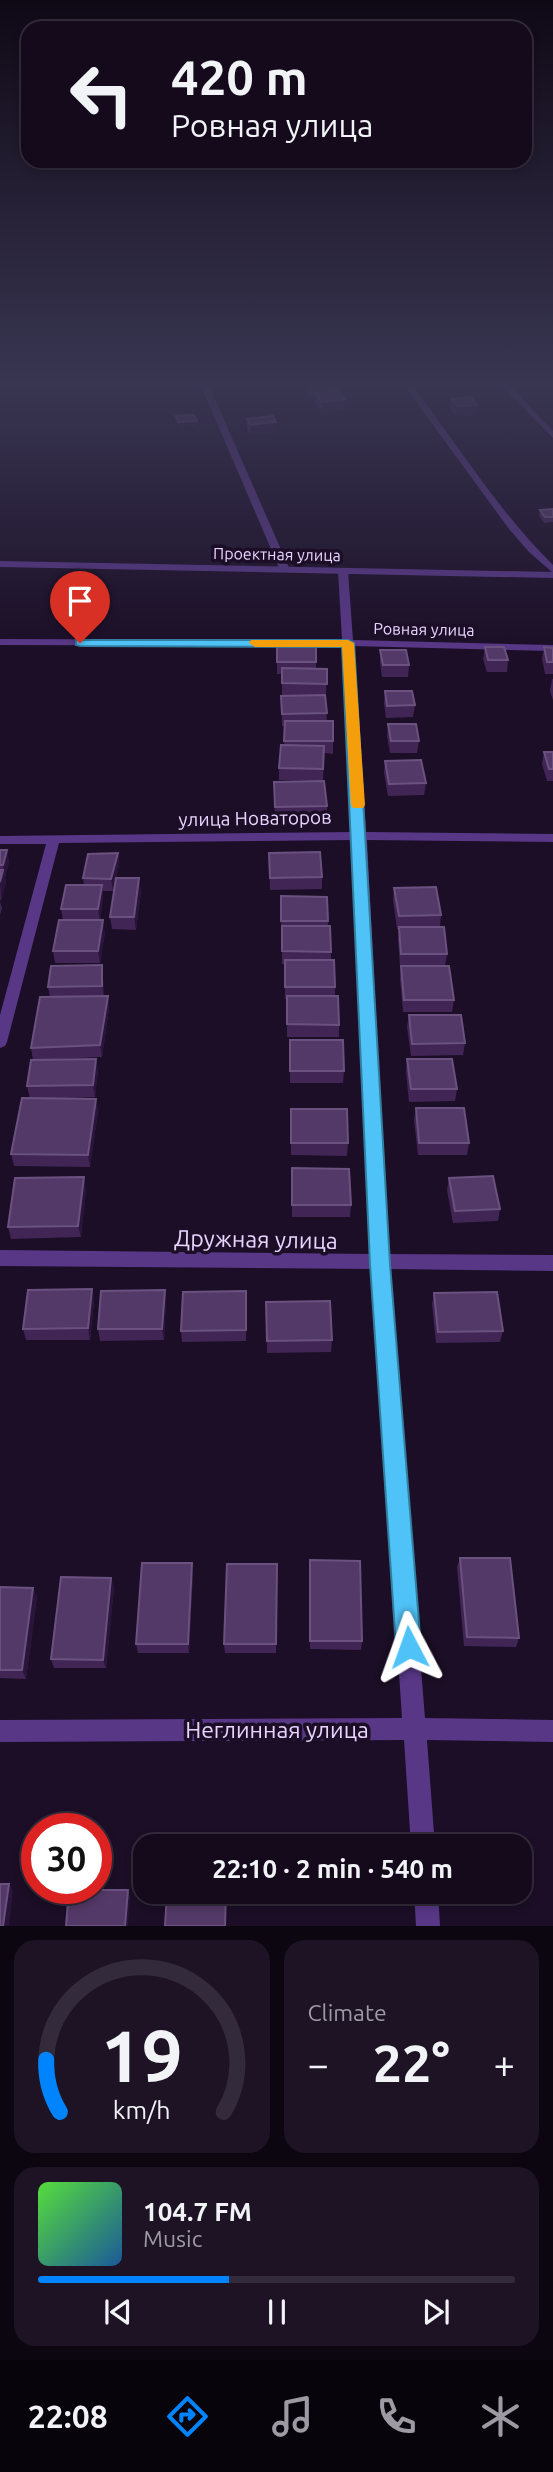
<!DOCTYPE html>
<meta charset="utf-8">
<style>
body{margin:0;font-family:Ubuntu,sans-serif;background:#1d1325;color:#f1f3f6;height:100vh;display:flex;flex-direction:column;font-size:26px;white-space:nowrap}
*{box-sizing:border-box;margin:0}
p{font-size:23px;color:#9d9aa3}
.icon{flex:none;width:38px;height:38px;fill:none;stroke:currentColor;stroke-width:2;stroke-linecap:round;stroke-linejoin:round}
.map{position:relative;height:1926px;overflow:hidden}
.panel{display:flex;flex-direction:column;gap:14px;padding:14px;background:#0b060f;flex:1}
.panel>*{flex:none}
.top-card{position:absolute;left:21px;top:21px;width:511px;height:147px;border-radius:21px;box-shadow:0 4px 10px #0003,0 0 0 2px #332b3b;background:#140a1c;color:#f1f3f6;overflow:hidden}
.speed{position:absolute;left:21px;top:1813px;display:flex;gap:14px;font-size:35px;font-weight:700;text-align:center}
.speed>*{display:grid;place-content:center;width:91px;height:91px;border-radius:50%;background:#140a1c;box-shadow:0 4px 10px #0003,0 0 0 2px #332b3b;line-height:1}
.speed .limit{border:10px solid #d22;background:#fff;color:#111}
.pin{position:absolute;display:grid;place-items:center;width:60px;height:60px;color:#fff;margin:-72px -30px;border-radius:50% 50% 50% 0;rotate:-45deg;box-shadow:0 0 7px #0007}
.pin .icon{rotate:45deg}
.me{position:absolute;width:77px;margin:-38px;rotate:356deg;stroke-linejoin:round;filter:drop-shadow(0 0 5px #0008)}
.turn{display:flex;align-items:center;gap:24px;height:147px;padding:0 35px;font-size:32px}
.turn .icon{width:91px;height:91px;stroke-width:2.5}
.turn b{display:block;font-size:49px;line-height:60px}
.big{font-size:52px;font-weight:700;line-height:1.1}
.panel .widget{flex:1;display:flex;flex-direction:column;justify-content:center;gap:10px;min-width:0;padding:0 24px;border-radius:21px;background:#1d1325}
.panel .dial{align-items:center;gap:0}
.dial svg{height:182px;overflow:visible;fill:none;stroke:#332b3b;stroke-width:7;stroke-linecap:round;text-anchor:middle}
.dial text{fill:#f1f3f6;stroke:none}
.song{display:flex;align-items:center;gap:21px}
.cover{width:84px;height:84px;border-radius:10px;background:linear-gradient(135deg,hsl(110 70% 55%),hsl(210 70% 35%))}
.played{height:7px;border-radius:4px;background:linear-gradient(90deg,#0084fe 40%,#332b3b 40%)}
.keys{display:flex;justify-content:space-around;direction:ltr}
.heat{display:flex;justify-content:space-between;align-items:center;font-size:38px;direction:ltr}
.panel .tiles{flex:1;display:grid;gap:14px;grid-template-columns:1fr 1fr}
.widget:last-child{grid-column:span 2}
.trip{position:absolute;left:133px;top:1834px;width:399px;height:70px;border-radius:21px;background:#140a1c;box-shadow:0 4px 10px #0003,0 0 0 2px #332b3b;font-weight:700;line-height:70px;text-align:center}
.dock{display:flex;height:112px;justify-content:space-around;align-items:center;background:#08040b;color:#9d9aa3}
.dock .icon{width:49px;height:49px}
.dock .selected{color:#0084fe}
.dock b{font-size:32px;color:#f1f3f6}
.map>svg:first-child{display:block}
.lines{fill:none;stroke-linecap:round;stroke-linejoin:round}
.minor{fill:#583787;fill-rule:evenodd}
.tertiary{fill:#583787;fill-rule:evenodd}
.wall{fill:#412655}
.shaded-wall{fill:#2a153a}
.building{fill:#533967;stroke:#6a517f;stroke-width:2}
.route{fill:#4fc3f7;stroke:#337fa1;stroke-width:2}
.slow{fill:#f59e0b}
.labels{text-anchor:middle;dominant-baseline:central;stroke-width:7;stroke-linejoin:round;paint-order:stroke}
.far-street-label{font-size:16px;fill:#e9d3ff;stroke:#1b0e26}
.street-label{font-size:19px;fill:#e9d3ff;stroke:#1b0e26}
.near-street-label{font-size:23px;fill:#e9d3ff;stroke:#1b0e26}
</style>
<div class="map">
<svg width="553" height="1926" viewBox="0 0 553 1926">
<rect width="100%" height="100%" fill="#1b0e26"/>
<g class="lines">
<g class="minor">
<path d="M199,381H207L290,570L288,572L280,570Z"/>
<path d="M401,381H409C457,443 497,510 553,565V573L529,552L509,529Z"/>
<path d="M497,381H506L553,431V438Z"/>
<path d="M343,568L348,571L353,640L553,645V651L353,646L366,832L553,834V842L367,840L388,1254L553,1255V1271L389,1269L425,1718L553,1720V1742L427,1740L435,1846H411L404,1740L0,1742V1720L402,1718L372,1269L0,1266V1250L371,1254L354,840L59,843L7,1042L5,1046L0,1048V1015L46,844H0V836L353,832L343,646L0,645V639L342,640L338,571Z"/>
<path d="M414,1892H438L440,1926H416Z"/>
</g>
<path class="tertiary" d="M0,561L553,572V578L0,567Z"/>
</g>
<g class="wall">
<path d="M306,381H334L339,387V392L345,399V409L322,412L315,403V400H313L306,389Z"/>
<path d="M429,381H453L452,388L435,389Z"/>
<path d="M451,399L475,415L456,416L450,409Z"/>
<path d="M247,419L276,433L250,435L247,429Z"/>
<path d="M553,509V522L544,523L539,515L540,510Z"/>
<path d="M277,645L316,662V668L327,669L326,695H325L327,721H333V754L324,753L323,781L327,806V818L275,819L274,782L321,781L279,780V768L284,745L285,726H282L281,696L307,695H282V674H277Z"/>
<path d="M485,647L508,660L507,672H487L483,659Z"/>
<path d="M544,647L553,648V674H545L542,659Z"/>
<path d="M380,650L409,665L408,677H382L380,662Z"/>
<path d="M552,679H553V700L550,691Z"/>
<path d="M385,691L415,705L413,717L386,718L384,703Z"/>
<path d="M388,724L419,741L417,753H390L387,736Z"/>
<path d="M544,752H553V781H547L542,764Z"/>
<path d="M385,761L426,783L424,795L388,796L384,773Z"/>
<path d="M0,850H7L9,862L5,877L6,882L0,902L2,908L0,915Z"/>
<path d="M118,853L119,865L113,891H103V897L100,920L105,932L100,963H55L53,951L63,920L61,909L84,885L83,878Z"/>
<path d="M269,853L322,877V889L270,890Z"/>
<path d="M394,888L441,915L440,927L447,954L445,966L454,1000L452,1012H403L400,979L401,967H400L398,939L399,929H397L393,900Z"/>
<path d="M141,891L136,930L112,929L110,917Z"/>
<path d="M281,896L327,897L328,926L331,952V960L335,987V996L339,1025V1037H287V999H285V964H282V933H281Z"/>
<path d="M103,977L104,996L109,1008L102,1057L33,1060L31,1048L50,997L48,987Z"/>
<path d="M409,1015L465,1043L463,1055L411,1056L407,1027Z"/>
<path d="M290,1040L344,1071L343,1083H290Z"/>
<path d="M96,1059L98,1071L95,1097L32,1099H96L98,1111L90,1167L14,1166L11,1154L30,1099L27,1086Z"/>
<path d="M407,1059L457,1089L455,1101L409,1102L406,1072Z"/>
<path d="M416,1108L469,1143L467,1155H418L414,1120Z"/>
<path d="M291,1109L348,1143L347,1156L291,1155Z"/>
<path d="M292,1168L351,1205L350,1217H292Z"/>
<path d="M449,1178L500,1209L498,1221L453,1223L447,1190Z"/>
<path d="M86,1189L81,1237L11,1239L8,1227Z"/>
<path d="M92,1289L94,1301L90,1340H26L23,1329Z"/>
<path d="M165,1290L166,1301L164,1340L100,1341L98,1329Z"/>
<path d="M246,1291V1341L182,1342L181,1331Z"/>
<path d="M434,1293L503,1331L500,1342L436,1343L432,1304Z"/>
<path d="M266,1302L332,1340L331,1352L267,1353Z"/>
<path d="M460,1558L519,1638L516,1647L464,1646L457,1567Z"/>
<path d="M310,1560L362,1641L361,1650L310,1649Z"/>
<path d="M277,1564L276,1653H225L224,1644Z"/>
<path d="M193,1573L189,1653H138L136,1644Z"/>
<path d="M0,1587L37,1597L26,1679L0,1678Z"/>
<path d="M114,1587L106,1668H54L51,1659Z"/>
</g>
<g class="shaded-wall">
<path d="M436,381H453L452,388L435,389Z"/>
<path d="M339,387V397L315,393V400H313L314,390Z"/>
<path d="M345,399V409L322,412V402Z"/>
<path d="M477,405L475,415L456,416L457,406Z"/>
<path d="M197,421V426L179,428L178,422Z"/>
<path d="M276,422V433L250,435V425Z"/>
<path d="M7,850L9,862L5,877L3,865Z"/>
<path d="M118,853L119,865L113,891L111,879Z"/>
<path d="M3,870L6,882L1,902L0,882Z"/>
<path d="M139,878L141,891L136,930L134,917Z"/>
<path d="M102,885L103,897L100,921L98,909Z"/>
<path d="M103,920L105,932L100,963L98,951Z"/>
<path d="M102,965L103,977L104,998L102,986Z"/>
<path d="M108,996L109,1008L102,1057L100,1045Z"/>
<path d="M96,1059L98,1071L95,1097L93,1085Z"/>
<path d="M96,1099L98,1111L90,1167L88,1155Z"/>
<path d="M84,1177L86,1189L81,1237L78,1226Z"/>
<path d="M92,1289L94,1301L90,1340L88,1328Z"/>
<path d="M165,1290L166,1301L164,1340L162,1329Z"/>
<path d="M192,1563L193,1573L189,1653L188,1644Z"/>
<path d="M111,1578L114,1587L106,1668L103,1660Z"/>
<path d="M33,1588L37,1597L26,1679L22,1670Z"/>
<path d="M9,1884L13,1890L9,1926H3Z"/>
<path d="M128,1890L130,1896L128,1926H125Z"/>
</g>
<g class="building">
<path d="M307,381H334L339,387L314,390Z"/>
<path d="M338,390L345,399L322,402L315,393Z"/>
<path d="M471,397L477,405L457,406L451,399Z"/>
<path d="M194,415L197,421L178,422L176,416Z"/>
<path d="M273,416L276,422L250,425L247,419Z"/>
<path d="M553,509V517H545L540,510Z"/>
<rect x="277" y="645" width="39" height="17"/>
<path d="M485,647H504L508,660H488Z"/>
<path d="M544,647L553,648V662H547Z"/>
<path d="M380,650H406L409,665H383Z"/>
<path d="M282,668L327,669V684L282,683Z"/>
<path d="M385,691H412L415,705L387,706Z"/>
<path d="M325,695L327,713L282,714L281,696Z"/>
<path d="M285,721H333V741H284Z"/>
<path d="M388,724H416L419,741H391Z"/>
<path d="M281,745L324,746L323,769L279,768Z"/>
<path d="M544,752H553V769H549Z"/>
<path d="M421,760L426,783L389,784L385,761Z"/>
<path d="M324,781L327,806L275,807L274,782Z"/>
<path d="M0,850H7L3,865H0Z"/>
<path d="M320,852L322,877L270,878L269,853Z"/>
<path d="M118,853L111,879L83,878L88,854Z"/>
<path d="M0,870H3L0,882Z"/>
<path d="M116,878H139L134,917H110Z"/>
<path d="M66,885H102L98,909H61Z"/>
<path d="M436,887L441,915L399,916L394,888Z"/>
<path d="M281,896L327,897L328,921H281Z"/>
<path d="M59,920H103L98,951H53Z"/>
<path d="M282,926H330L331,952L282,951Z"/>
<path d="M399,927H444L447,954H401Z"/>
<path d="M285,960H334L335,987H285Z"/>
<path d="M102,965V986L48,987L51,966Z"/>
<path d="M401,966H449L454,1000H404Z"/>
<path d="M108,996L100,1045L31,1048L40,997Z"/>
<path d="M287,996H338L339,1025L287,1024Z"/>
<path d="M409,1015H461L465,1043L412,1044Z"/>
<path d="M290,1040H343L344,1071H290Z"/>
<path d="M96,1059L93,1085L27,1086L31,1060Z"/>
<path d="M407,1059H452L457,1089H411Z"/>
<path d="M22,1098L96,1099L88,1155L11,1154Z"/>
<path d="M416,1108H464L469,1143H419Z"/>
<path d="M291,1109H347L348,1143H291Z"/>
<path d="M292,1168L349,1169L351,1205H292Z"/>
<path d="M493,1176L500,1209L455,1211L449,1178Z"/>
<path d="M84,1177L78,1226L8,1227L15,1178Z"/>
<path d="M92,1289L88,1328L23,1329L28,1290Z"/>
<path d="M165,1290L162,1329H98L101,1291Z"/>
<path d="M246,1291V1330L181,1331L183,1292Z"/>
<path d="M497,1292L503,1331L438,1332L434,1293Z"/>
<path d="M330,1301L332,1340L267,1341L266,1302Z"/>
<path d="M460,1558H510L519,1638L467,1637Z"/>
<path d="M310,1560L360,1561L362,1641H310Z"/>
<path d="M142,1563H192L188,1644H136Z"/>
<path d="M227,1564H277L276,1644H224Z"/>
<path d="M61,1577L111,1578L103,1660L51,1659Z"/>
<path d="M0,1587L33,1588L22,1670H0Z"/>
<path d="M0,1884H9L3,1926H0Z"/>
<path d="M69,1890H128L125,1926H66Z"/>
<path d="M167,1893H226L225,1926H165Z"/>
</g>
<linearGradient id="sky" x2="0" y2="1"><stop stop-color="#0f0815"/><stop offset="0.59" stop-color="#393652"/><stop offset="1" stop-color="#393652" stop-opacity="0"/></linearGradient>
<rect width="553" height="651" fill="url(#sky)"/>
<path class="route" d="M76,640H348L354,643L390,1264L421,1647L417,1655L409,1659L400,1655L396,1647L370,1264L342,647L80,646L76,645Z"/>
<path class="slow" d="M251,640H348L354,643L365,805L363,808H353L351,805L342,647H255L249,643Z"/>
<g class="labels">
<g class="far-street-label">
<text transform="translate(277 554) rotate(1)">Проектная улица</text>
<text transform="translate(424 629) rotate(1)">Ровная улица</text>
</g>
<g class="street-label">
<text transform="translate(255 818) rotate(-1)">улица Новаторов</text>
</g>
<g class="near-street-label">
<text transform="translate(256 1239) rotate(1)">Дружная улица</text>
<text x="277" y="1729">Неглинная улица</text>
</g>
</g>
</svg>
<div class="speed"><div class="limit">30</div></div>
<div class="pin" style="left:80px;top:643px;background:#d93025"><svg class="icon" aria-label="arrive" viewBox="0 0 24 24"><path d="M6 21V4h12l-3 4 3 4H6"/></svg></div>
<svg class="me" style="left:409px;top:1647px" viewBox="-20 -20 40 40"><path d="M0-17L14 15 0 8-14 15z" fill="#4fc3f7" stroke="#fff" stroke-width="4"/></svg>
<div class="trip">22:10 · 2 min · 540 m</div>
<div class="top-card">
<div class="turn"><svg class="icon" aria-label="left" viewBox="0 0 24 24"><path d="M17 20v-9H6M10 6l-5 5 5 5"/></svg><div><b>420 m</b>Ровная улица</div></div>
</div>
</div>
<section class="panel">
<div class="tiles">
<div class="widget dial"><svg viewBox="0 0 100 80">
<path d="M14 69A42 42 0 1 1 86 69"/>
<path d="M14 69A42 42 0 0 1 8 46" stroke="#0084fe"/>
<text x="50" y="56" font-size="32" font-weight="700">19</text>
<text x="50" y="72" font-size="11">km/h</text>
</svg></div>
<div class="widget"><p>Climate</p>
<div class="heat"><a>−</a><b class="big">22°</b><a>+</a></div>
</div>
<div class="widget">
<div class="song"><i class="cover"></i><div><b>104.7 FM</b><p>Music</p></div></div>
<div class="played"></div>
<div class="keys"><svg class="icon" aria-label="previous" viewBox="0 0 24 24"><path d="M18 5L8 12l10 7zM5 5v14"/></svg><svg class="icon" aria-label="pause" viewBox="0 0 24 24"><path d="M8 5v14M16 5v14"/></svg><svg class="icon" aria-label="next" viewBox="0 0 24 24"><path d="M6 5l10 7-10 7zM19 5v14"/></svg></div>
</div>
</div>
</section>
<nav class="dock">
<b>22:08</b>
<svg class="icon selected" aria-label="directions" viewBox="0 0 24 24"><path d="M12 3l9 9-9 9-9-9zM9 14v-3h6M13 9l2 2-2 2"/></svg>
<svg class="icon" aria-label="music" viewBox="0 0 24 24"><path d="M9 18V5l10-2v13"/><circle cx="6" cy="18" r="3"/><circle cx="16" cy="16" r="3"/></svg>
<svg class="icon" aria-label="phone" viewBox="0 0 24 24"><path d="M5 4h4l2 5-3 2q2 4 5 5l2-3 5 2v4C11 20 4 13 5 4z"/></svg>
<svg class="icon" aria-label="climate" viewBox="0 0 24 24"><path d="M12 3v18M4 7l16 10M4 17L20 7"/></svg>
</nav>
